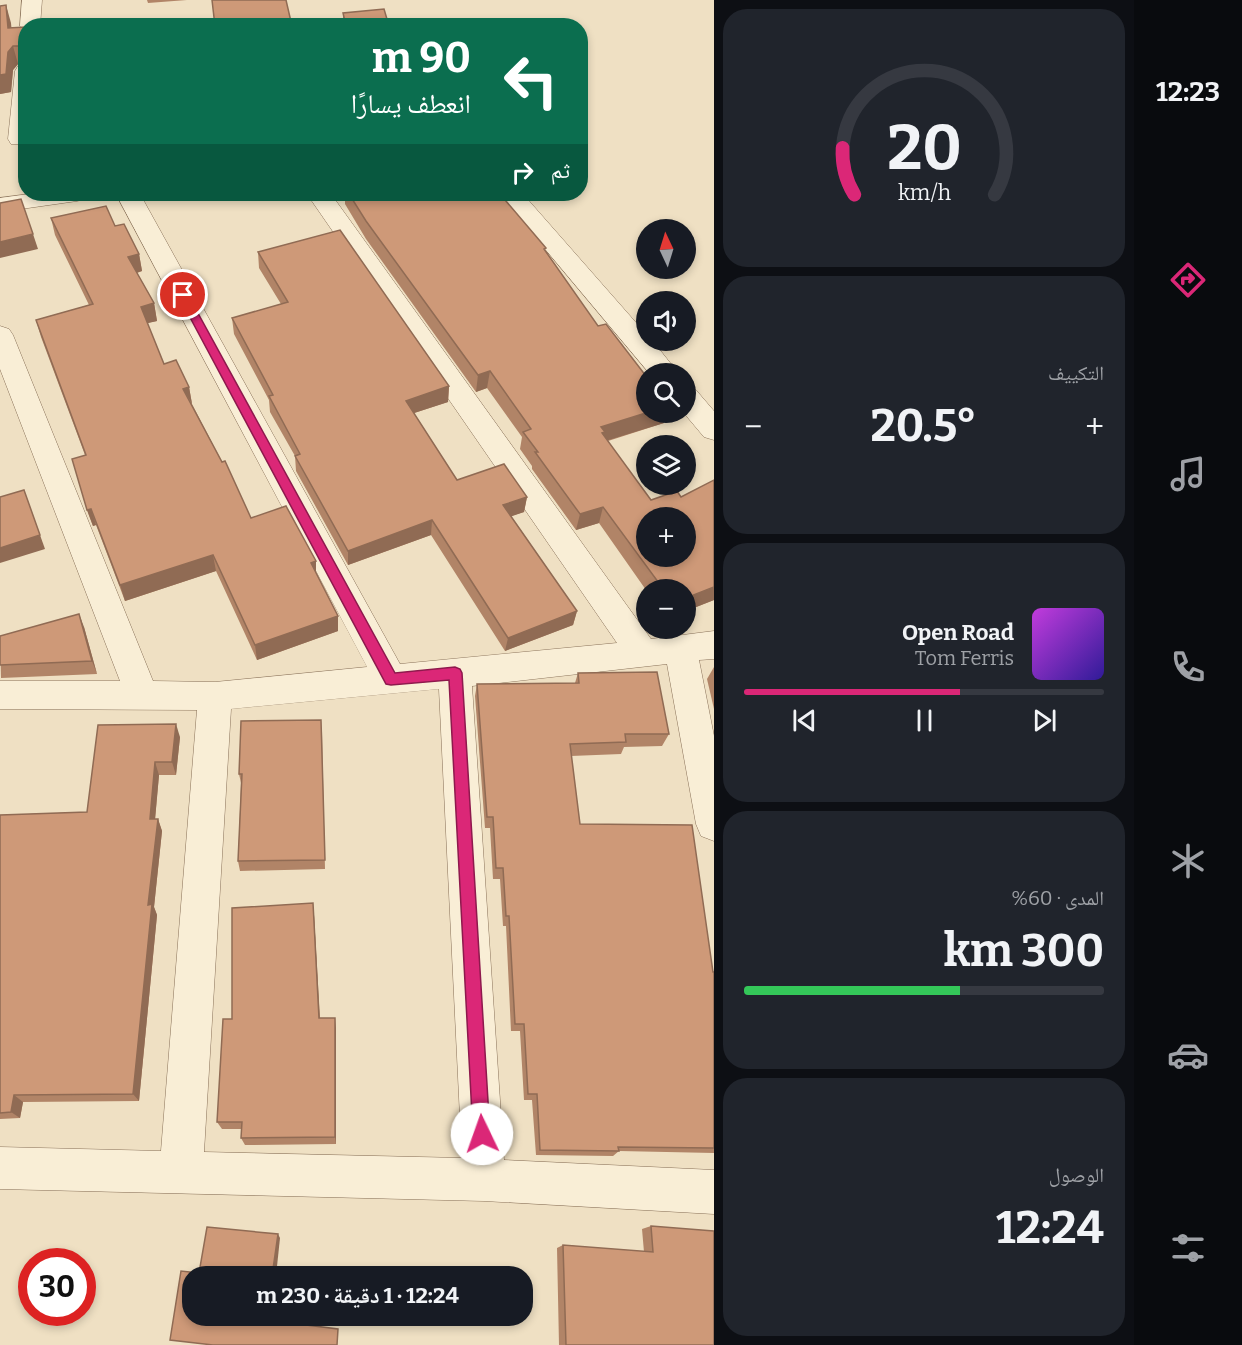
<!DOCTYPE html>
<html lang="ar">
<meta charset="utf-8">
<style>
body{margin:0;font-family:Bitter,"Noto Naskh Arabic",serif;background:#20242c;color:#f1f3f6;direction:rtl;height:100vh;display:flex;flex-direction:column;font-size:22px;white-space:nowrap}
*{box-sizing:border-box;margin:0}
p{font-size:20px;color:#9ea1a6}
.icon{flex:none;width:33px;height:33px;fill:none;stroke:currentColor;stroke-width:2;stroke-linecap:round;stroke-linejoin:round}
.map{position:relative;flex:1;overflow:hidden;direction:ltr}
.sheet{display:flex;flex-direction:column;gap:9px;padding:9px;background:#0d0f14;width:420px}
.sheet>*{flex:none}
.hud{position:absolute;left:18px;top:18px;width:570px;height:183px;border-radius:24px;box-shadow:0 3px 9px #0003;direction:rtl;background:#0b6e4f;color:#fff;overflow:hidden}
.needle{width:39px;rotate:356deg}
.buttons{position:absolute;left:636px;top:219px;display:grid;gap:12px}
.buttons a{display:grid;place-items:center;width:60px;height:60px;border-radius:50%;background:#171b24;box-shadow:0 3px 9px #0003;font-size:30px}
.speed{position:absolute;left:18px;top:1248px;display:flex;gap:12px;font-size:30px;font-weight:700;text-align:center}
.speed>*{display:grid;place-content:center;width:78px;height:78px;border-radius:50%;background:#171b24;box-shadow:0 3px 9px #0003;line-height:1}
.speed .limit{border:9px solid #d22;background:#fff;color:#111}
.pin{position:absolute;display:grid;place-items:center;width:51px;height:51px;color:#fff;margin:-26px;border:3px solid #fff;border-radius:50%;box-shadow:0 2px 6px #0007}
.me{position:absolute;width:66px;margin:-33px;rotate:357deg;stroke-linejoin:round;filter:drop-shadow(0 0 4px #0008)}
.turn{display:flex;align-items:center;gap:21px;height:126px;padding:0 18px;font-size:27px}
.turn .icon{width:78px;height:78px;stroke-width:2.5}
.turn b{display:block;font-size:42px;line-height:51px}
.then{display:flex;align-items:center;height:57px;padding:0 18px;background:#0003;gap:12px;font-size:22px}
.big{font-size:45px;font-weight:700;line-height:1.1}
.sheet .widget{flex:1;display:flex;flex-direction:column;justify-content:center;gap:9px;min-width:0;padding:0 21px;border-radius:24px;background:#20242c}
.sheet .dial{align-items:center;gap:0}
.dial svg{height:156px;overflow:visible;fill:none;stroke:#363941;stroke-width:7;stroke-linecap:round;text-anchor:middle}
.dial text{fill:#f1f3f6;stroke:none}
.song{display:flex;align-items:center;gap:18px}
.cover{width:72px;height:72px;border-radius:9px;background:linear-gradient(135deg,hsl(290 70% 55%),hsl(250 70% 35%))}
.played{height:6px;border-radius:3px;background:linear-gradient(90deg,#db2777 60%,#363941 60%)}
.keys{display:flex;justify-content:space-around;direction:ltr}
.heat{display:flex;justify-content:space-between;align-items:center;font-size:33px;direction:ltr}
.charge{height:9px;border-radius:4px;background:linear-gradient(90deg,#34c759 60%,#363941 0)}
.trip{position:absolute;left:182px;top:1266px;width:351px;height:60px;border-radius:24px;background:#171b24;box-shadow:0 3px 9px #0003;font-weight:700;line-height:60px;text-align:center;direction:rtl}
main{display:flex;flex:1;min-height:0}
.tab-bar{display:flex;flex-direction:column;width:108px;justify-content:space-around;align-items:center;background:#090b0e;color:#9ea1a6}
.tab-bar .icon{width:42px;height:42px}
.tab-bar .on{color:#db2777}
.tab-bar b{font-size:27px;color:#f1f3f6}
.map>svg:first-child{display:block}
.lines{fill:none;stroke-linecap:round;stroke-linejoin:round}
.minor-casing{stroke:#897159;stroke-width:1}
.minor{fill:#f9eed6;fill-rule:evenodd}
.wall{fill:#b18467}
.shaded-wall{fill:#906b54}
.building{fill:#ce9978;stroke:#906b54;stroke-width:1.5;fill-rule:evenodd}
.route{fill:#db2777;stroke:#8e194d;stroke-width:1.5}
</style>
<main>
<nav class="tab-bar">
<b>12:23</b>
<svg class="icon on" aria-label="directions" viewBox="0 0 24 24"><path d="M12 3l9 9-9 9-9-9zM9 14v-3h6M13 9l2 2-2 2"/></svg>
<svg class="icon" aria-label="music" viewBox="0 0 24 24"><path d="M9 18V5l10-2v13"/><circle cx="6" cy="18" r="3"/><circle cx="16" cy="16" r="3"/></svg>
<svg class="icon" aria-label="phone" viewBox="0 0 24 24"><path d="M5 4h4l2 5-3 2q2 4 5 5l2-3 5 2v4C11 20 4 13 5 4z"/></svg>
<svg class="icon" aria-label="climate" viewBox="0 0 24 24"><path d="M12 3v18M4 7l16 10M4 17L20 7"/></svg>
<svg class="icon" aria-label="car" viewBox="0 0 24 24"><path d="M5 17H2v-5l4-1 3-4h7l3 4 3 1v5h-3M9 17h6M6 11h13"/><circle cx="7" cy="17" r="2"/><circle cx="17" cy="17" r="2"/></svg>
<svg class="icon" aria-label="filters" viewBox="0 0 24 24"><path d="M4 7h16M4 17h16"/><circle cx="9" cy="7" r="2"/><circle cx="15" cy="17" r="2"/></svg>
</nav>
<section class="sheet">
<div class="widget dial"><svg viewBox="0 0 100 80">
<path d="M14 69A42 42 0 1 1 86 69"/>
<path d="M14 69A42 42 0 0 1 8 45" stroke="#db2777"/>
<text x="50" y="56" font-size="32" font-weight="700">20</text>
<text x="50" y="72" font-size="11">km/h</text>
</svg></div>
<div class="widget"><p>التكييف</p>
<div class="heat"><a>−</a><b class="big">20.5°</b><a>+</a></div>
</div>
<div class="widget">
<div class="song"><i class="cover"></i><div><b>Open Road</b><p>Tom Ferris</p></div></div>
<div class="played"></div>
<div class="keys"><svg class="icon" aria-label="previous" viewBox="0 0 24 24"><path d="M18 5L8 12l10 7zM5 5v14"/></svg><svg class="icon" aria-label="pause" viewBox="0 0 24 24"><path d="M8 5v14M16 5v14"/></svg><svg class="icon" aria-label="next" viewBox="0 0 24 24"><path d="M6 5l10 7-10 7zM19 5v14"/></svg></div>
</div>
<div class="widget"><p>المدى · 60%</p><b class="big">300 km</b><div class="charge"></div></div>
<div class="widget"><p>الوصول</p><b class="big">12:24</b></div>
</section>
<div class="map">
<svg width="714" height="1345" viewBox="0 0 714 1345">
<rect width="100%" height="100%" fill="#efe0c3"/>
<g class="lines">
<defs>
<g id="minor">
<path d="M22,0H42L40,26H26V31L23,30L20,26Z"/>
<path d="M26,65V144H11L8,139L15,71L18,66Z"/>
<path d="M29,194H89L85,199L77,201L0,212V198Z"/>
<path d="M116,194H140L400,664L617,643L307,194H331L651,639L714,631V659L699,660L714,736V841L701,836L696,824L667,664L472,686L504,1160L714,1170V1214L484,1201L0,1189V1147L161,1151L197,710L0,709V681H120L0,369V326L9,329L13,335L153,681L215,682L367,667ZM439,689L462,1158L204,1152L231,709Z"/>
<path d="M499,194H523L646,334V340H652L679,374H650Z"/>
<path d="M686,387L696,390L714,411V440L704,437L683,412H686Z"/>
</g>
</defs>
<use href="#minor" class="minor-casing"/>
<use href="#minor" class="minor"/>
</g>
<g class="wall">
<path d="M147,0H187L148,3Z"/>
<path d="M6,5L11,28L26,27V79L24,72L23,64H18L13,70L11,92L0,94V6Z"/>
<path d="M343,13L389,26H343Z"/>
<path d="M341,194H500L546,252L664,423L608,441L714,600L686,611V590H646L599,523L576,530L532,469V466L520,449L522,437L487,388L476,392L366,239L345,204V200Z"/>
<path d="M51,218L115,226L139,254L142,271L137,273L154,303L157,321L147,323L164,364L189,387L192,404L251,518L316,574L338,631L257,660L216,571L125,601L96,525L93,526L87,510L85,455L41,337L36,320L89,305L55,235Z"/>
<path d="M258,252L449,386L448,402L414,413L457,480L527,497L524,512L511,516L577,611L573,625L505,651L431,535L348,565L296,471L295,456L270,412L269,400L234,334L232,318L281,304L259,268Z"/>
<path d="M84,627L97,674L1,678L0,636Z"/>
<path d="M714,667V709L707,679Z"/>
<path d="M578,673L669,734L662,746L624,747L621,754L571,756L580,824L714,972V1153L619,1151L613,1156L536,1155L532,1100H524L520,1031H511L506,926H503L500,879H493L490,828H485L475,696L477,684L575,683Z"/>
<path d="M322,731L325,869L240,871L238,861L241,783L239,774Z"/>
<path d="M180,737L176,775H159L155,819H158L162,831L154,907L157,915L139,1101L23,1102L20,1118L0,1119V815L87,812Z"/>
<path d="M314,915L320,1018H335L336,1144L245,1145L241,1138L242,1129H222L217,1122L232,1019Z"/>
<path d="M651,1226L714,1345H559L557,1248L563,1245L644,1252L642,1229Z"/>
</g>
<g class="shaded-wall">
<path d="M6,5L11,23L13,46L8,28Z"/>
<path d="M13,46L18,64L13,70L11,92L0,94V75L8,52Z"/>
<path d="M33,234L38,249L0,258V242Z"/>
<path d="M139,254L142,271L132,274L128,257Z"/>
<path d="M154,303L157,321L144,324L141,307Z"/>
<path d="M490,371L487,388L476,392L478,375Z"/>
<path d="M449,386L448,402L405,416L406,401Z"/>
<path d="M189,387L192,404L183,389Z"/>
<path d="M649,412H668L664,423L602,442L601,427Z"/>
<path d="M24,490L45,549L0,563V548Z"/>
<path d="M527,497L524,512L501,520L503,505Z"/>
<path d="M603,507L599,523L576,530L580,514Z"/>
<path d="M91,509L96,525L93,526L87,510Z"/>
<path d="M432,520L431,535L348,565V551Z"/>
<path d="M213,555L216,571L125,601L120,585Z"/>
<path d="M316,561V576L311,563Z"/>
<path d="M714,587V600L686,611V598Z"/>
<path d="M577,611L573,625L505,651L508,638Z"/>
<path d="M79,614L84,627L97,674L92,661Z"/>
<path d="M338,616V631L257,660L255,645Z"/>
<path d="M176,724L180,737L176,775L172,762Z"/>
<path d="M155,762L159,775L154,831L150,819Z"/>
<path d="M158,819L162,831L154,907L157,915L139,1101L133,1094L148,905Z"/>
<path d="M313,903L314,915L320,1028L319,1018Z"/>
<path d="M335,1018L336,1028V1144L335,1137Z"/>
<path d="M14,1095L23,1102L20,1118L11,1112Z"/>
<path d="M278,1234L280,1238L276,1276H272Z"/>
<path d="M268,1316H271L270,1321L267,1320Z"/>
</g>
<g class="building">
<path d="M212,0H286L292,26H215Z"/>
<path d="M6,5L8,28L26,27V72H24L23,46H13L8,52L6,74L0,75V6Z"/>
<path d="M384,9L389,26H346L343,13Z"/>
<path d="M106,22V26H51Z"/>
<path d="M349,194H500L546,248L544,249L598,326L606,324L646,376V412H649L601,427L605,432L602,433L651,500L677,491L681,497L714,480V587L686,598V590H664L603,507L580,514L535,452H538L523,432L531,429L490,371L478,375L366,221ZM646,518H686V556H646Z"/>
<path d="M21,199L33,234L0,242V203Z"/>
<path d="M106,206L115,226L124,224L139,254L128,257L154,303L141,307L164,364L176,360L189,387L183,389L222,462L225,461L251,518L286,506L316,561L311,563L338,616L255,645L213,555L120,585L91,509L87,510L72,459L86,455L36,320L93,304L51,218Z"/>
<path d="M340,230L449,386L406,401L457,480L504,464L527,497L503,505L577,611L508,638L432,520L348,551L295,456L300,454L269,396L273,395L232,318L288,302L258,252Z"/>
<path d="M24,490L40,535L0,548V497Z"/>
<path d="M79,614L92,661L0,665V636Z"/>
<path d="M657,672L669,734H625L626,742L570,744L580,824L692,825L713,972H714V1148L618,1147L619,1151L540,1150L537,1094H528L524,1024H515L509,916H506L503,868H496L493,817H487L477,684L579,683L578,673Z"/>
<path d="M321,720L325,860L238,861L242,774H239L241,721Z"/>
<path d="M176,724L172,762H155L150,819H158L148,905L152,904L133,1094L14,1095L11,1112L0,1113V815L87,812L98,725Z"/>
<path d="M313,903L319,1018H335V1137L241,1138L242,1122H217L223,1019H232V908Z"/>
<path d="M651,1226L714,1231V1345H566L563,1245L653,1252Z"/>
<path d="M207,1227L278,1234L272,1276H192V1316H268L267,1320L338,1329L337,1345H213L170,1340L181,1271L199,1273Z"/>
</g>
<path class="route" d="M183,291L188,295L395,673L455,667L460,669L462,673L490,1134L488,1140L482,1143L475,1140L473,1134L449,680L391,685L386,684L178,295Z"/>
</svg>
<div class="buttons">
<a><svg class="needle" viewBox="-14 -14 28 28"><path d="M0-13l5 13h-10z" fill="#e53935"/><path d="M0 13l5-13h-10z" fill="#9ea1a6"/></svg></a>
<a><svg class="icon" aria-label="sound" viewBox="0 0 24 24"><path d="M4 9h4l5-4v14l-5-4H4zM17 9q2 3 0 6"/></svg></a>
<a><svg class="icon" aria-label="search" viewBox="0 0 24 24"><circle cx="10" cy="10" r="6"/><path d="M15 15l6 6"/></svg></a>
<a><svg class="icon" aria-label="layers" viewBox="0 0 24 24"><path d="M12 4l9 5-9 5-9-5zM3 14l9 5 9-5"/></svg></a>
<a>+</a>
<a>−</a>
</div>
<div class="speed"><div class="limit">30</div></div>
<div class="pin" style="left:183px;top:295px;background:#d93025"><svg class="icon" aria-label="arrive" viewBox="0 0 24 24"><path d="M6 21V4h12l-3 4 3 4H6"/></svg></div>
<svg class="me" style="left:482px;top:1134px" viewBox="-20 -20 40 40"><circle r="19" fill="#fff"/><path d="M0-13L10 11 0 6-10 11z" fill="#db2777"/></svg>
<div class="trip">12:24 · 1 دقيقة · 230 m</div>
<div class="hud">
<div class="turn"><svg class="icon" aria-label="left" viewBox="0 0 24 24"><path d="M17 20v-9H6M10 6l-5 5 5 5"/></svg><div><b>90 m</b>انعطف يسارًا</div></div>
<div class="then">ثم<svg class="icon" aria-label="right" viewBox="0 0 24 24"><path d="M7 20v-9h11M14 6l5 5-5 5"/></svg></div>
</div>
</div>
</main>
